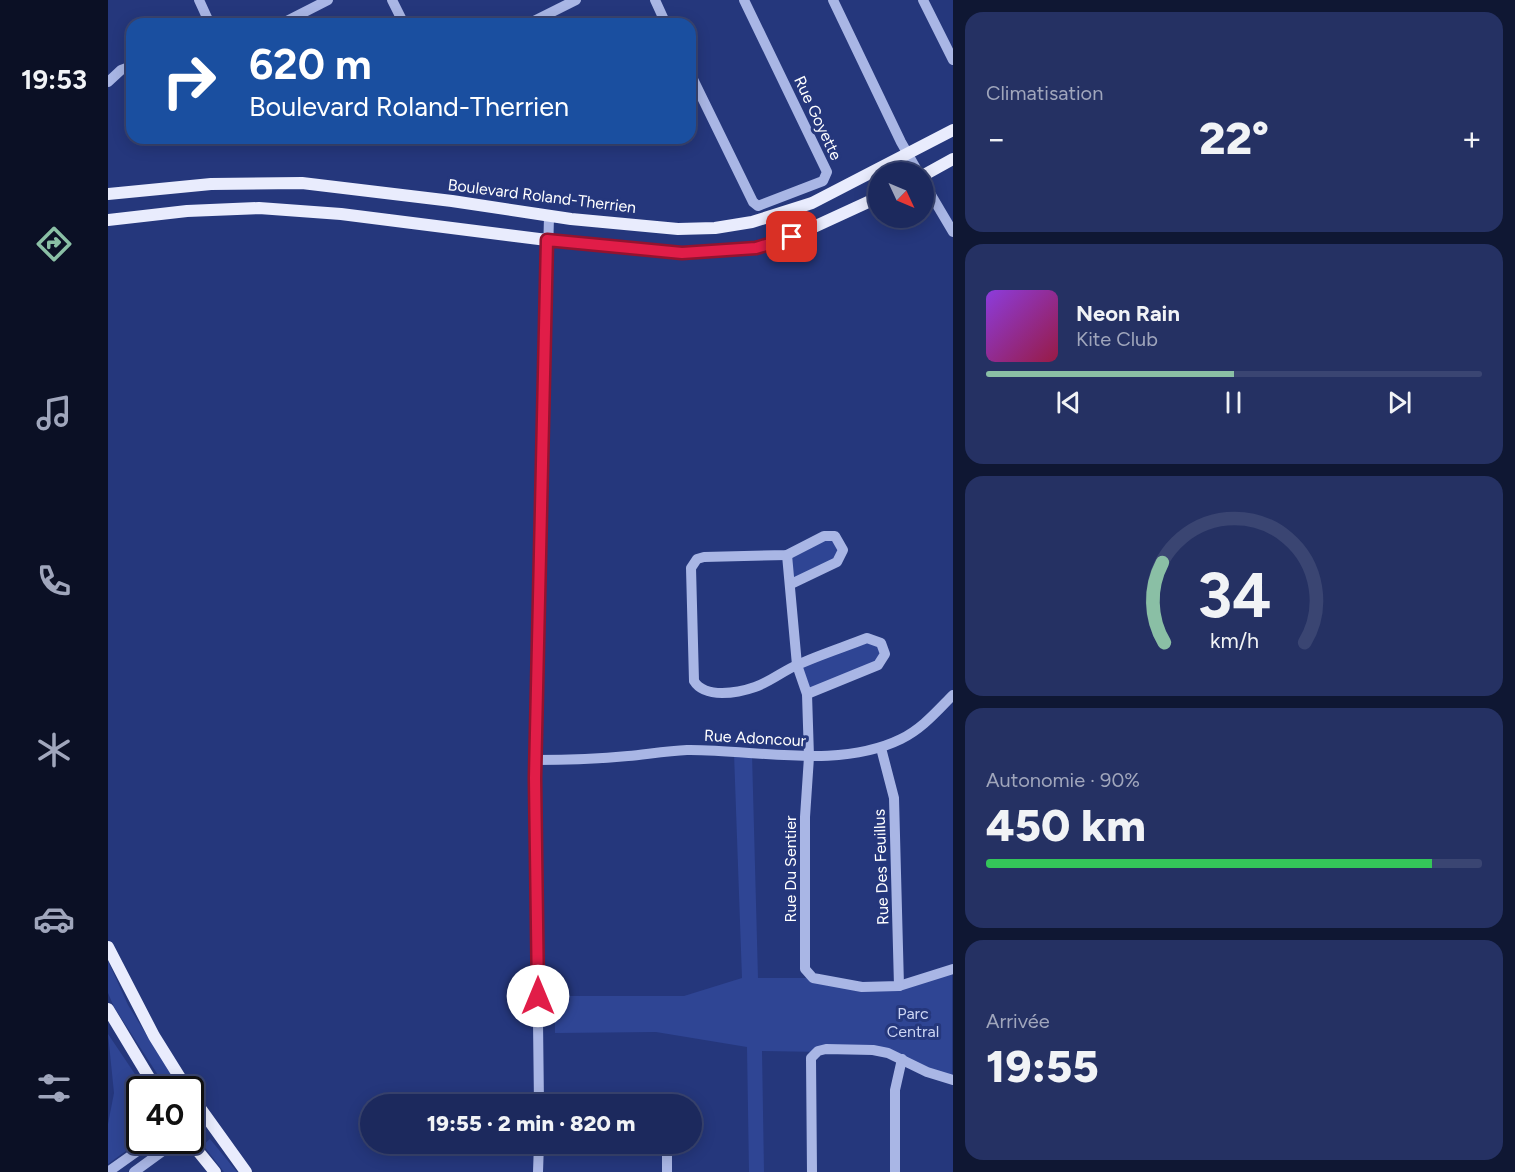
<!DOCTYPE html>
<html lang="fr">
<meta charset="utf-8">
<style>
body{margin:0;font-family:Figtree,sans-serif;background:#253163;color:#f1f3f6;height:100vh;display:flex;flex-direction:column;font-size:22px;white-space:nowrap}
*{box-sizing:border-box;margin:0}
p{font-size:20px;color:#a0a6bc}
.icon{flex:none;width:33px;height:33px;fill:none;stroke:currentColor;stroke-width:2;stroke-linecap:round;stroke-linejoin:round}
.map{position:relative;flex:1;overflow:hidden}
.sheet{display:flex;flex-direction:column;gap:12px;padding:12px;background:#0f1733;width:562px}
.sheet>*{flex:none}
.hud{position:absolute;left:18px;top:18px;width:570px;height:126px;border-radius:18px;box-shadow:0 3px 15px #0003,0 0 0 2px #3a4572;background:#1a4fa0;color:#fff;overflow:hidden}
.needle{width:39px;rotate:134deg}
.tools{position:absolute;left:760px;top:162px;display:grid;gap:12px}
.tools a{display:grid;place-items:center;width:66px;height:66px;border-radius:50%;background:#1c295d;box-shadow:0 3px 15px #0003,0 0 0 2px #3a4572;font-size:30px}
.speed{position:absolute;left:18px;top:1076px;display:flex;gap:12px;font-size:30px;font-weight:700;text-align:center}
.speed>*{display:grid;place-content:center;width:78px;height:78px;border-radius:50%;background:#1c295d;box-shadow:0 3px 15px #0003,0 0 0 2px #3a4572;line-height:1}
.speed .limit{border:3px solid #111;border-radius:9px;background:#fff;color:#111}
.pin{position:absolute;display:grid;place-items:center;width:51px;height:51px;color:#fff;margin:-26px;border-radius:12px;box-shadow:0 3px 9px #0006}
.me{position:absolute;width:66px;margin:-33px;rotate:0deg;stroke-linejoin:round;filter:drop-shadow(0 0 4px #0008)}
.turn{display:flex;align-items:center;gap:21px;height:126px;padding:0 24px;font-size:27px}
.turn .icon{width:78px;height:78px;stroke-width:2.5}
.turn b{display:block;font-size:42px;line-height:51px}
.big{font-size:45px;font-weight:800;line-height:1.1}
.sheet .widget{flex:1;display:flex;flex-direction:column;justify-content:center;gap:9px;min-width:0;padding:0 21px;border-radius:18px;background:#253163}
.sheet .dial{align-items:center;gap:0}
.dial svg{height:156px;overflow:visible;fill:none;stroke:#3a4572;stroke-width:7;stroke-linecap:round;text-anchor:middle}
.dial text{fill:#f1f3f6;stroke:none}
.song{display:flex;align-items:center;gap:18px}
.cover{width:72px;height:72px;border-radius:9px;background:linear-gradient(135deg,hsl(270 70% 55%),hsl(340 70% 35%))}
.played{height:6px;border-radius:3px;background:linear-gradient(90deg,#8abfa5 50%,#3a4572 50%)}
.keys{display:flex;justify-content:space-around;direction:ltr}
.heat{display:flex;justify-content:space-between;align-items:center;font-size:33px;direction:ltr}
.charge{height:9px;border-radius:4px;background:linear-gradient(90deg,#34c759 90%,#3a4572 0)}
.trip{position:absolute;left:252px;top:1094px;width:342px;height:60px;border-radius:30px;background:#1c295d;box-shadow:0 3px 15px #0003,0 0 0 2px #3a4572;font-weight:800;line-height:60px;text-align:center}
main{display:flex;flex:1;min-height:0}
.menu{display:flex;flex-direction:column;width:108px;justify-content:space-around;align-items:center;background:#0b1025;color:#a0a6bc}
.menu .icon{width:42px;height:42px}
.menu .active{color:#8abfa5}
.menu b{font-size:27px;color:#f1f3f6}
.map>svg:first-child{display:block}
.green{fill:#2f4594}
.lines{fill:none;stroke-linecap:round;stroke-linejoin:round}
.minor{stroke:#a9b6e5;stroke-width:10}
.major{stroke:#e9ecfd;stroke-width:12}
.route-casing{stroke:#92132f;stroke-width:15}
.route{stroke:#e11d48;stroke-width:10}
.labels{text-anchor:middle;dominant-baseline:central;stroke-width:6;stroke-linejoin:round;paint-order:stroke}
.street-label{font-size:16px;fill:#fff;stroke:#25377c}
.park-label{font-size:16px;fill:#ccd5f4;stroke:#25377c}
</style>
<main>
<nav class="menu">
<b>19:53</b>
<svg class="icon active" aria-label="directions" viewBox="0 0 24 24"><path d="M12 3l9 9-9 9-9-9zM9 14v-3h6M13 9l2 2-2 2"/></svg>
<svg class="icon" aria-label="music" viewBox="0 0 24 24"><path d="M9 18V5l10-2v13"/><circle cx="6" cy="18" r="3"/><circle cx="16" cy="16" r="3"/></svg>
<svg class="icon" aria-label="phone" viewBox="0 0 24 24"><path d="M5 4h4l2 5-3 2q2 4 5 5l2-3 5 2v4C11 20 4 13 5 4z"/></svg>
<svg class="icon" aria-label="climate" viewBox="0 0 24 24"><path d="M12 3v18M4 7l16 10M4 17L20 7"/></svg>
<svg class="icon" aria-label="car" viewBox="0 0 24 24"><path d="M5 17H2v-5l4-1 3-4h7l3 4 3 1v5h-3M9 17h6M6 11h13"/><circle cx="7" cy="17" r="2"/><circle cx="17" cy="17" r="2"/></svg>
<svg class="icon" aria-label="filters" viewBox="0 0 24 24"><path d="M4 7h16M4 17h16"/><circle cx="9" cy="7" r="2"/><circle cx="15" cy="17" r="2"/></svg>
</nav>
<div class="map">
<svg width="845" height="1172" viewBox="0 0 845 1172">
<rect width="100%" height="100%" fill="#25377c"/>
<g class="green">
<path d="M716,538L725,539L732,551L727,560L685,580L682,556Z"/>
<path d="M759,640L771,645L774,653L769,663L701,690L691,667Z"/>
<path d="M626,753L644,754L650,978H705L791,986L844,969V1080L780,1053L654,1051L656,1172H641L639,1047L548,1032L447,1033V996H576L634,978Z"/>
<path d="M0,961L20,1005L72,1089H59L6,1007L0,993Z"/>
<path d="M0,1034L37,1089H32L33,1140L0,1164V1124L6,1093Z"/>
<path d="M102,1139L129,1172H116L95,1145Z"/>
</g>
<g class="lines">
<g class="minor">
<path d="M91,0L102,24"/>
<path d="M284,0L296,24"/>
<path d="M547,0L558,24"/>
<path d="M725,0L793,142L810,172"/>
<path d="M815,0L845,60"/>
<path d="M173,24L220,0"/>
<path d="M420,24L468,0"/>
<path d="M582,73L645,202L650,206L715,181L719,172L636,0"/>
<path d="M0,82L13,70L24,66"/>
<path d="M816,183L845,232"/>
<path d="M679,555L689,665L699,694L701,757L697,817V969L705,978L754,987L791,986L845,969"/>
<path d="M683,584L729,562L735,550L727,536H716L679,555L596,557L589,559L583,568L586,681C597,699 630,693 647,687C662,682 675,671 689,665C711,655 736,647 759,638L773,643L777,654L770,665L699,694"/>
<path d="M773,748L786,798L791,986"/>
<path d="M428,760C459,760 490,759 520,756C540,754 560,751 579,750C646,749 730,770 793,739C814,729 829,711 845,695"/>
<path d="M431,1100L545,1099L555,1104"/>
<path d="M431,1104L427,778L441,216"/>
<path d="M82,1113L91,1107"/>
<path d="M82,1131L99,1119"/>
<path d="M559,1143V1172"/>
<path d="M0,1172L45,1140"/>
<path d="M26,1172L70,1140"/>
<path d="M430,1172L431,1143"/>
<path d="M704,1172L703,1058L710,1051L718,1049L765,1050L780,1053L819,1072L845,1080"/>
<path d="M787,1172V1090L794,1059"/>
</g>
<g class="major">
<path d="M816,175L845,159"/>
<path d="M0,194L103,184L194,183L344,201L463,219L570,229L607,228L644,222L704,203L845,130"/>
<path d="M0,220L79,211L151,208L233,214L439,240L574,253L648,248L684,237L771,197"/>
<path d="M0,947L46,1036L79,1089"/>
<path d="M0,1009L48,1089"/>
<path d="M82,1094L138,1172"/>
<path d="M81,1140L107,1172"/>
</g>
</g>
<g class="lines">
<defs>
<path id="route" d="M430,996L427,778L439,240L574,253L648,248L684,237"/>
</defs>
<use href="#route" class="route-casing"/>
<use href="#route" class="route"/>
</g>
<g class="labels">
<g class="street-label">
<text transform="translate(710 118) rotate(65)">Rue Goyette</text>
<text transform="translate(434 196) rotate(7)">Boulevard Roland-Therrien</text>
<text transform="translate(647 738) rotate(3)">Rue Adoncour</text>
<text transform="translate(773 867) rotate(-92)">Rue Des Feuillus</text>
<text transform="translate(682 869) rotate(-90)">Rue Du Sentier</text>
</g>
<g class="park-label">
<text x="805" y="1013">Parc<tspan x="805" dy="18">Central</tspan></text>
</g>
</g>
</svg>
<div class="tools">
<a><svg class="needle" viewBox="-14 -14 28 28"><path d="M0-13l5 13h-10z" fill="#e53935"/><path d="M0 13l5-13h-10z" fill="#a0a6bc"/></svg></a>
</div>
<div class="speed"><div class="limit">40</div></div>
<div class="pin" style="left:684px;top:237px;background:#d93025"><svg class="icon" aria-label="arrive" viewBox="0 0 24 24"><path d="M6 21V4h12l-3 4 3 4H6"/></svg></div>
<svg class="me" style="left:430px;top:996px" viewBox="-20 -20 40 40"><circle r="19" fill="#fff"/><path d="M0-13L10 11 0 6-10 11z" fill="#e11d48"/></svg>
<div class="trip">19:55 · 2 min · 820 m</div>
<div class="hud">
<div class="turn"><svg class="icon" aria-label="right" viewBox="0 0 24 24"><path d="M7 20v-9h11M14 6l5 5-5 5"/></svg><div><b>620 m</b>Boulevard Roland-Therrien</div></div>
</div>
</div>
<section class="sheet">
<div class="widget"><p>Climatisation</p>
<div class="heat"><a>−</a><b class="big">22°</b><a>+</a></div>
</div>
<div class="widget">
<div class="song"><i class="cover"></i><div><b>Neon Rain</b><p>Kite Club</p></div></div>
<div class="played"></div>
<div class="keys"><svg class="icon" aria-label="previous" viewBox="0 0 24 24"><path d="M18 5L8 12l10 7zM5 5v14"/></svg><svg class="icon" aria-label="pause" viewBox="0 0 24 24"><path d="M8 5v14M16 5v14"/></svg><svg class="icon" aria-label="next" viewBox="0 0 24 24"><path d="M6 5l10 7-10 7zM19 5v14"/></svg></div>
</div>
<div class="widget dial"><svg viewBox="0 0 100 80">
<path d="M14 69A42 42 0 1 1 86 69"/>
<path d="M14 69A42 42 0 0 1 13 28" stroke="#8abfa5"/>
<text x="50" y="56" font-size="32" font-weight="700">34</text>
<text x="50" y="72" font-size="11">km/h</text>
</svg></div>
<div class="widget"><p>Autonomie · 90%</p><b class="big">450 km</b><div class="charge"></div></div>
<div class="widget"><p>Arrivée</p><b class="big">19:55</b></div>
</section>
</main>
